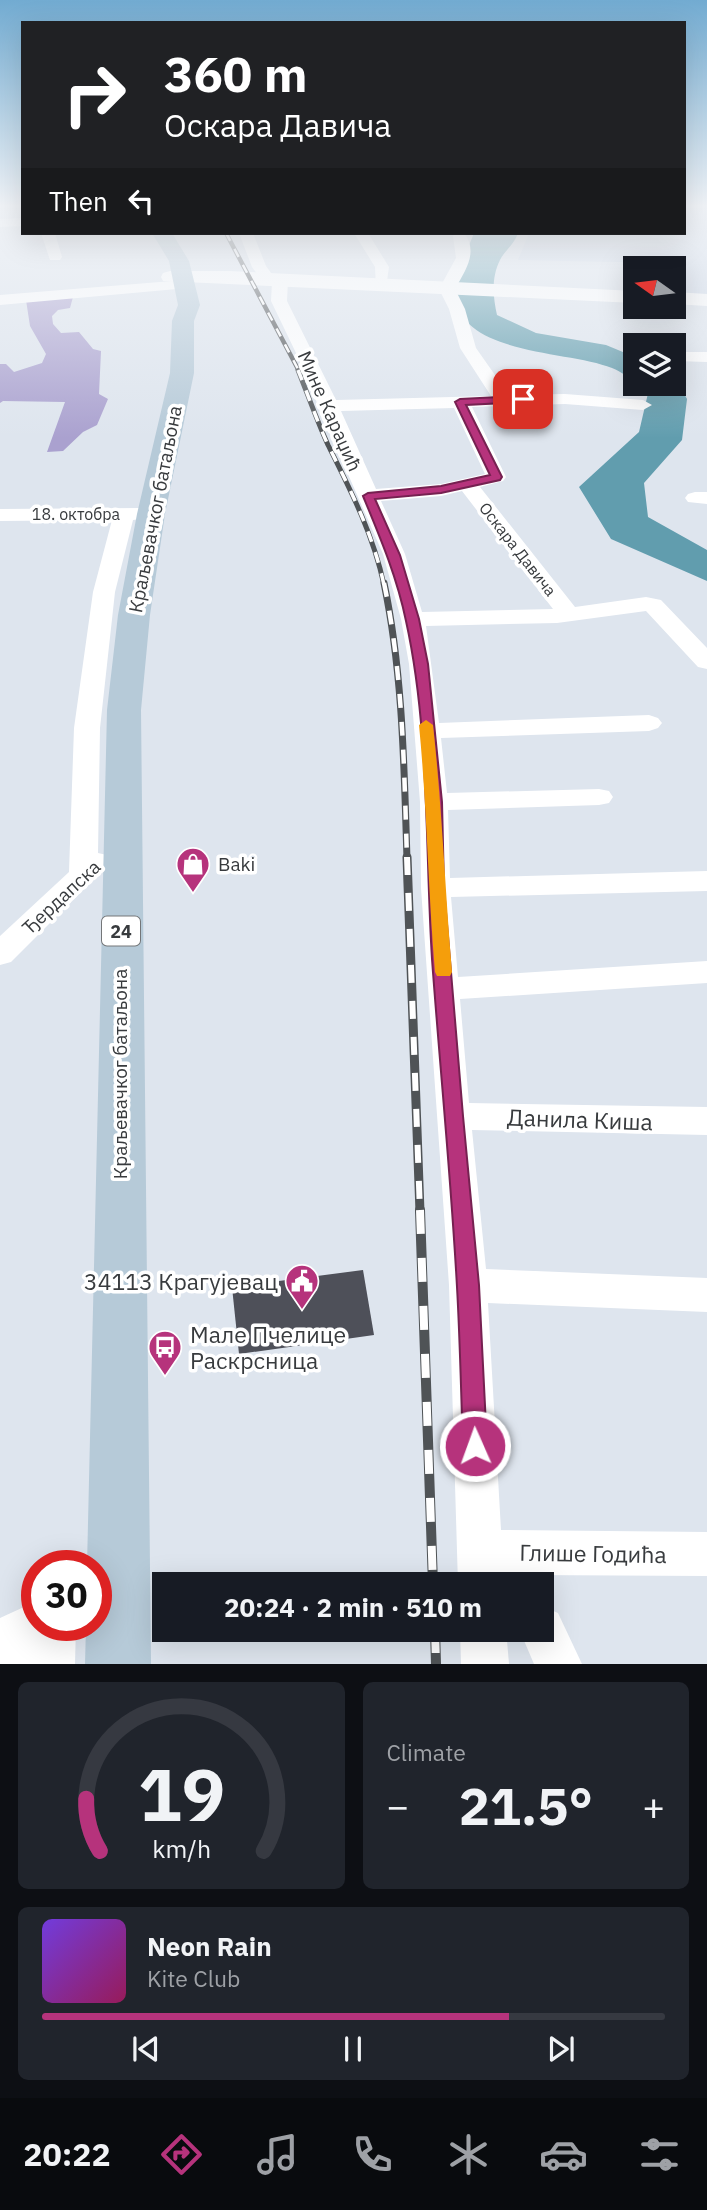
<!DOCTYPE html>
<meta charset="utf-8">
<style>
body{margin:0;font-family:"IBM Plex Sans",sans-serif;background:#20242c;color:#f1f3f6;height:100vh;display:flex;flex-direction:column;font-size:26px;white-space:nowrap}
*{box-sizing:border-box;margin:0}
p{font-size:23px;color:#9ea1a6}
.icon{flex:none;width:38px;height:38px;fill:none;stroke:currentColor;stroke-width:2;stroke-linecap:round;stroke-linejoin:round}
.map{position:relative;height:1664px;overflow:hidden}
.details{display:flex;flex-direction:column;gap:18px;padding:18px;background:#0d0f14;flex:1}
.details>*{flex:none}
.banner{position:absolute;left:21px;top:21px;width:665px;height:214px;border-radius:0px;box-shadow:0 7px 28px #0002;background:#202124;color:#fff;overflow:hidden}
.needle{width:46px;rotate:284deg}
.buttons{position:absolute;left:623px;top:256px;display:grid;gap:14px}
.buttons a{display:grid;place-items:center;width:63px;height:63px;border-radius:0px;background:#171b24;box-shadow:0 7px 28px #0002;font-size:35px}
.speed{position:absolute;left:21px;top:1550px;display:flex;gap:14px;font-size:35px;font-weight:700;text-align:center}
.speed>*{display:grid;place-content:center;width:91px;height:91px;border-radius:50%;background:#171b24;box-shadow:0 7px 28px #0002;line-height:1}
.speed .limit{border:10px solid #d22;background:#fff;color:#111}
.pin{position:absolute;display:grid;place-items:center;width:60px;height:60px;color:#fff;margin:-30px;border-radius:14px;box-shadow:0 4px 10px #0006}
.me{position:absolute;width:77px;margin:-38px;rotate:358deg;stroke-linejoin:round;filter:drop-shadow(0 0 5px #0008)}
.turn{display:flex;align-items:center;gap:24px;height:147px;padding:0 28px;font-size:32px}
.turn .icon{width:91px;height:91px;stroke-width:2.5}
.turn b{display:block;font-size:49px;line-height:60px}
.then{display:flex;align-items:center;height:66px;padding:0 28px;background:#0003;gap:14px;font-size:26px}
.big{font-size:52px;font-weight:700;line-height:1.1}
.details .tile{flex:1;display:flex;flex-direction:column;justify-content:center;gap:10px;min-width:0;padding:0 24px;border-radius:10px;background:#20242c}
.details .dial{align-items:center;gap:0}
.dial svg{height:182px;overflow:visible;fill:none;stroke:#363941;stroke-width:7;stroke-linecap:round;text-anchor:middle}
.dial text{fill:#f1f3f6;stroke:none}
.song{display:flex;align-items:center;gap:21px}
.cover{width:84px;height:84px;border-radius:10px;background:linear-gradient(135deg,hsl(260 70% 55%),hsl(330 70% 35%))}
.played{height:7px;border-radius:4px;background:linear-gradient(90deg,#b6337c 75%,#363941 75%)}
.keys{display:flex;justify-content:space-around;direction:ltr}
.heat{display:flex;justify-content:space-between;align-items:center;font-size:38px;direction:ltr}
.details .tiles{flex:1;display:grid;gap:18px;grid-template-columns:1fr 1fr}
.tile:last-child{grid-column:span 2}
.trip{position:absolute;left:152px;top:1572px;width:402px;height:70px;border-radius:0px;background:#171b24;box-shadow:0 7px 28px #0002;font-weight:700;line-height:70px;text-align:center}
.dock{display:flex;height:112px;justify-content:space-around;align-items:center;background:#090b0e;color:#9ea1a6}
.dock .icon{width:49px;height:49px}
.dock .current{color:#b6337c}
.dock b{font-size:32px;color:#f1f3f6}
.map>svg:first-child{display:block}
.built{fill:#cfdaea}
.forest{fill:#aaa1cf}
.water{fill:#619dae}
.building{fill:#4e5059}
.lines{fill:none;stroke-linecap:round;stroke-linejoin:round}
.minor{fill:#fff;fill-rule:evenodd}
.tertiary{fill:#fff;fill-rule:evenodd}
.primary{fill:#b6cad8;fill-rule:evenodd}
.rail-far4-casing{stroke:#4f5356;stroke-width:4.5}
.rail-far3-casing{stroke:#4f5356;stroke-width:5}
.rail-far2-casing{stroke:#4f5356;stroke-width:7}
.rail-far1-casing{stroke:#4f5356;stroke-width:9}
.rail-casing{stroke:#4f5356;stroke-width:10}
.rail-far4{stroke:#fff;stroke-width:2.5;stroke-dasharray:9;stroke-linecap:butt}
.rail-far3{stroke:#fff;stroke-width:3.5;stroke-dasharray:11;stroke-linecap:butt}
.rail-far2{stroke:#fff;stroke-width:4.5;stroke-dasharray:14;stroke-linecap:butt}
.rail-far1{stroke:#fff;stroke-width:6;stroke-dasharray:18;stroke-linecap:butt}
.rail{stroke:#fff;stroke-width:8;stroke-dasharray:24;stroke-linecap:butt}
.route{fill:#b6337c;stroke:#762151;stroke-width:2}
.slow{fill:#f59e0b}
.labels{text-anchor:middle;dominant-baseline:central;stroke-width:7;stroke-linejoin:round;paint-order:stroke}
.far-street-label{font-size:16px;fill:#383b3e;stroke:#fff}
.shield{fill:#fff;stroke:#747678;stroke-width:2}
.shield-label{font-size:18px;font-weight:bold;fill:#383b3e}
.street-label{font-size:19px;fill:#383b3e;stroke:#fff}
.poi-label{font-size:19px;fill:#383b3e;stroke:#fff;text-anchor:start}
.near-street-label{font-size:23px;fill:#383b3e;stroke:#fff}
.near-poi-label{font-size:23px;fill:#383b3e;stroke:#fff;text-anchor:end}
</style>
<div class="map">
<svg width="707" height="1664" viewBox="0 0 707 1664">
<rect width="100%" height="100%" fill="#dee5ee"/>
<path class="built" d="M684,205H707V296L686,294L674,263L518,260L529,233H684Z"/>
<path class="forest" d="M73,297L70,308L58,310L52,316L53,324L61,333L79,332L93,349L101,351L99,394L108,399L97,425L83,432L63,451L47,452L65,402L3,401L0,403V364H6L14,372L42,363L46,354L30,326L26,300Z"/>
<g class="water">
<path d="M474,233H518C514,245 505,250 500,260C491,278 493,297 497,315L536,333L606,345L635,357V381C628,377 620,371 612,368C568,350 462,356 454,295C453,282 469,246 474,233Z"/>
<path d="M674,375L687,399L682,440L644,483L648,517L707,550V581L611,539L579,487L639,432L649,389L639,383H674Z"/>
</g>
<path class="building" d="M363,1270L374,1335L239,1354L232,1287Z"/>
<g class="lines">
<g class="minor">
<path d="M23,218V226L0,227V219Z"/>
<path d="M41,233H55L62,257L60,260H50Z"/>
<path d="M239,233H253L266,266L274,277L280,275L288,280L287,301L336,400L491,396L460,348L449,309L439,289L456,258L453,236L455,233H464C479,252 465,271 455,289L465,309L476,348L509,395L565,394L643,400L652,405L643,410L565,404L472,407L506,477L503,481L480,487L575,607L646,597L661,600L707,648V669L698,667L646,611L557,623L426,626L439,723L649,715L658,718L662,723L658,728L649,731L441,738L447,793L599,789L609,791L613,797L609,803L599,805L448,810L450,878L707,871V891L451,897L458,977L707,961V983L460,999L469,1103L707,1107V1135L472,1130L486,1269L707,1278V1312L488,1303L501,1530L707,1532V1576L530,1575L534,1584H458L449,1285L421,888L420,802L409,664L401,619L383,554L318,406L309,380L271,301L272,282H263L252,267ZM454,408L485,474L441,484L376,489L341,411ZM462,491L553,609L422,612L405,554L381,501L441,496Z"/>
<path d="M354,233H368L389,267L386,288H376L375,267Z"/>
<path d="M172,281L177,283L180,286L177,289L0,305V295Z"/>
<path d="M681,352H707V362L675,361V353Z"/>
<path d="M695,492H707V504L688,502L685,498L688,494Z"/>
<path d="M141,508L148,510L151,514L148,518L133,520L115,592L100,728L98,853L107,855L111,862L11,962L0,965V936L69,872L74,728L93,592L112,520L0,521V509Z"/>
<path d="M542,1606L558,1613L582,1664H534L519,1629H542Z"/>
<path d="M37,1610V1626H76L75,1664H27L30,1626Z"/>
<path d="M460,1629H506L509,1664H461Z"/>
</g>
<g class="tertiary">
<path d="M170,271H229L635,291V303L163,281L161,277L163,273Z"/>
<path d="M674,292L707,294V306L674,304Z"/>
<path d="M37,1601V1626H76L68,1647L31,1664H0V1618Z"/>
</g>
<path class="primary" d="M152,233H172L189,261L200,305L194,321V373L165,514L150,615L141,710L151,1664H85L86,1626H96V1566H87L107,710L118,615L137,514L170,373L172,321L178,305L169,261Z"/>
<defs>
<path id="rail-far4" d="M226,233L299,371"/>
<path id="rail-far3" d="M298,370C308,395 317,421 328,445C351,491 373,534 384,585"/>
<path id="rail-far2" d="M384,583C403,674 404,766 407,859"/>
<path id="rail-far1" d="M407,857L420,1212"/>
<g id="rail">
<path d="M420,1210L433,1584"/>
<path d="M435,1629L436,1664"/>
</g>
</defs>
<use href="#rail-far4" class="rail-far4-casing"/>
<use href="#rail-far3" class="rail-far3-casing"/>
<use href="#rail-far2" class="rail-far2-casing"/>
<use href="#rail-far1" class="rail-far1-casing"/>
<use href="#rail" class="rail-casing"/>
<use href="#rail-far4" class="rail-far4"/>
<use href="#rail-far3" class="rail-far3"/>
<use href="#rail-far2" class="rail-far2"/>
<use href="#rail-far1" class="rail-far1"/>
<use href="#rail" class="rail"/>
</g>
<linearGradient id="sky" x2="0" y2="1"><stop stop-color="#72abd1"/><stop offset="0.47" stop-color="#f0f3f7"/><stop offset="1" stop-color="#f0f3f7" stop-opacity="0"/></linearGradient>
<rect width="707" height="438" fill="url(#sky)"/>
<path class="route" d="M523,396L529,399L527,402L466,405L502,477L500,480L441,493L375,499L400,555L419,619L428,664L442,802L444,888L463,1116L479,1285L487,1446L483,1454L475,1457L466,1454L463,1446C461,1393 460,1339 457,1287C451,1177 440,1068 432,959C425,848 430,730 406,621C397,577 380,537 363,496L368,493L441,486L490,475L455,402L460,399Z"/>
<path class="slow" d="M426,720L433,725C442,807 445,889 452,972L450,976H437L435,972C428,889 427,807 419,725Z"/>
<defs>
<symbol id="shop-pin" viewBox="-11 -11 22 30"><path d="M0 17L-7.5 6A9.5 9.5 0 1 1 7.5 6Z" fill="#b6337c" stroke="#fff"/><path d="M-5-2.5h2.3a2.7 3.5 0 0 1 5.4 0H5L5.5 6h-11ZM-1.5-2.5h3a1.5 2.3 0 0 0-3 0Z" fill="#fff"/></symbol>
<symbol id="civic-pin" viewBox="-11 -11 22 30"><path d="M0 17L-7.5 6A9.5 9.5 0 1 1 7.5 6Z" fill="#b6337c" stroke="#fff"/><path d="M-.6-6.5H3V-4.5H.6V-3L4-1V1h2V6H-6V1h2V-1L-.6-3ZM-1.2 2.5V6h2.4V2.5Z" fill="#fff"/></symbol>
<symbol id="bus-pin" viewBox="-11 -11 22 30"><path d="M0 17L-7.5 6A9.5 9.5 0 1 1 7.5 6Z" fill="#b6337c" stroke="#fff"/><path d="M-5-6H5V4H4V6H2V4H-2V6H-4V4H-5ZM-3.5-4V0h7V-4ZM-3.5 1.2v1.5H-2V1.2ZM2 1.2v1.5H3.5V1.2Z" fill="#fff"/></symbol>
</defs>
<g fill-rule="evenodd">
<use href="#shop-pin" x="174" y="845" width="38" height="52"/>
<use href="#civic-pin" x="283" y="1262" width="38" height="52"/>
<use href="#bus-pin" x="146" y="1328" width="38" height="52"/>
</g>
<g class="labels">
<g class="far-street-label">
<text x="76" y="514">18. октобра</text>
<text transform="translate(518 549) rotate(52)">Оскара Давича</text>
</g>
<rect class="shield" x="102" y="916.5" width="38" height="29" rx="5"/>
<g class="shield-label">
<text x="121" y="931">24</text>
</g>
<g class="street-label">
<text transform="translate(330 411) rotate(66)">Мине Караџић</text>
<text transform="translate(155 509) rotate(-79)">Краљевачког батаљона</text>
<text transform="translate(61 897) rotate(-43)">Ђердапска</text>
<text transform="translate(120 1074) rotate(-90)">Краљевачког батаљона</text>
</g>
<g class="poi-label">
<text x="218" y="864">Baki</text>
</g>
<g class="near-street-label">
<text transform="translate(580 1119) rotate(2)">Данила Киша</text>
<text transform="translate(593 1553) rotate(1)">Глише Годића</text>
</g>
<g class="near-poi-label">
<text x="278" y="1281">34113 Крагујевац</text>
<text x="190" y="1334" text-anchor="start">Мале Пчелице<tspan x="190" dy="26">Раскрсница</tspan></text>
</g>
</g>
</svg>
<div class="buttons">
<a><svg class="needle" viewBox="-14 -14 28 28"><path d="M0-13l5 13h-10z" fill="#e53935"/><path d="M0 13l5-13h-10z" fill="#9ea1a6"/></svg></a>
<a><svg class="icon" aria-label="layers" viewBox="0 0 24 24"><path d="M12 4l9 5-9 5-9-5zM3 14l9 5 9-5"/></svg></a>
</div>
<div class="speed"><div class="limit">30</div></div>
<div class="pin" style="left:523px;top:399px;background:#d93025"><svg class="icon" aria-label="arrive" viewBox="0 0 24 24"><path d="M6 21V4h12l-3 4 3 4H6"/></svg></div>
<svg class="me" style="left:475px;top:1446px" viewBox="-20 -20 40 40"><circle r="17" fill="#b6337c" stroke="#fff" stroke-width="3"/><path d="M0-11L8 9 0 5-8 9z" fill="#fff"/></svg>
<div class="trip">20:24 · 2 min · 510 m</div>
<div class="banner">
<div class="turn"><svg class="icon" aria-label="right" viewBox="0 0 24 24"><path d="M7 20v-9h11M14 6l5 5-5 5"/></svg><div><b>360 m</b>Оскара Давича</div></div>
<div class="then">Then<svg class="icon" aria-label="left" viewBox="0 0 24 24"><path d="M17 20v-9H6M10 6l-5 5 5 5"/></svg></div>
</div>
</div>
<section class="details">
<div class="tiles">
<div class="tile dial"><svg viewBox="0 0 100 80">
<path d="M14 69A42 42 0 1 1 86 69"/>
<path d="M14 69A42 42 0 0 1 8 46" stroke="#b6337c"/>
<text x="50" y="56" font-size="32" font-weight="700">19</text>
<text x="50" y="72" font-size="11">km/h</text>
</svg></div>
<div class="tile"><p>Climate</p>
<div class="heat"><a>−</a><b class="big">21.5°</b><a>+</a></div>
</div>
<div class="tile">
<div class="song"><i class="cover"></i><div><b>Neon Rain</b><p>Kite Club</p></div></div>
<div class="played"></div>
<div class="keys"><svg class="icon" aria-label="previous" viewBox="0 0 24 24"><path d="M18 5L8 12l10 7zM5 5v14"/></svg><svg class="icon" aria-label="pause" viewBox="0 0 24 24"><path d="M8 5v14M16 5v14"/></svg><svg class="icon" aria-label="next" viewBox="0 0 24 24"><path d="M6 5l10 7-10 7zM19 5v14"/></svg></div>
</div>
</div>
</section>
<nav class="dock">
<b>20:22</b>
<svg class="icon current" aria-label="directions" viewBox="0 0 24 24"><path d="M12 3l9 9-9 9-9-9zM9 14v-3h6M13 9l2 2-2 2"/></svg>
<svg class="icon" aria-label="music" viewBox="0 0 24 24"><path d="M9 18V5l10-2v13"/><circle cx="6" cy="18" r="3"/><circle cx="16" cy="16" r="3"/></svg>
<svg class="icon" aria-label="phone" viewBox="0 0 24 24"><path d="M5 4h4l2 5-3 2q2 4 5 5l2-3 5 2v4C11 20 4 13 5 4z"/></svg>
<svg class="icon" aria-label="climate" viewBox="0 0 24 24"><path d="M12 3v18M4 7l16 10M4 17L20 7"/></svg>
<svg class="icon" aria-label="car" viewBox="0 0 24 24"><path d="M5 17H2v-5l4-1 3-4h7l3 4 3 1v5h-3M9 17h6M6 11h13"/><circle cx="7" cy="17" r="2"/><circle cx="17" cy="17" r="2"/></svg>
<svg class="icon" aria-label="filters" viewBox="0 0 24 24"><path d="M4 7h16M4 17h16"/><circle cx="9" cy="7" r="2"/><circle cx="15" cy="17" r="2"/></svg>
</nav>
